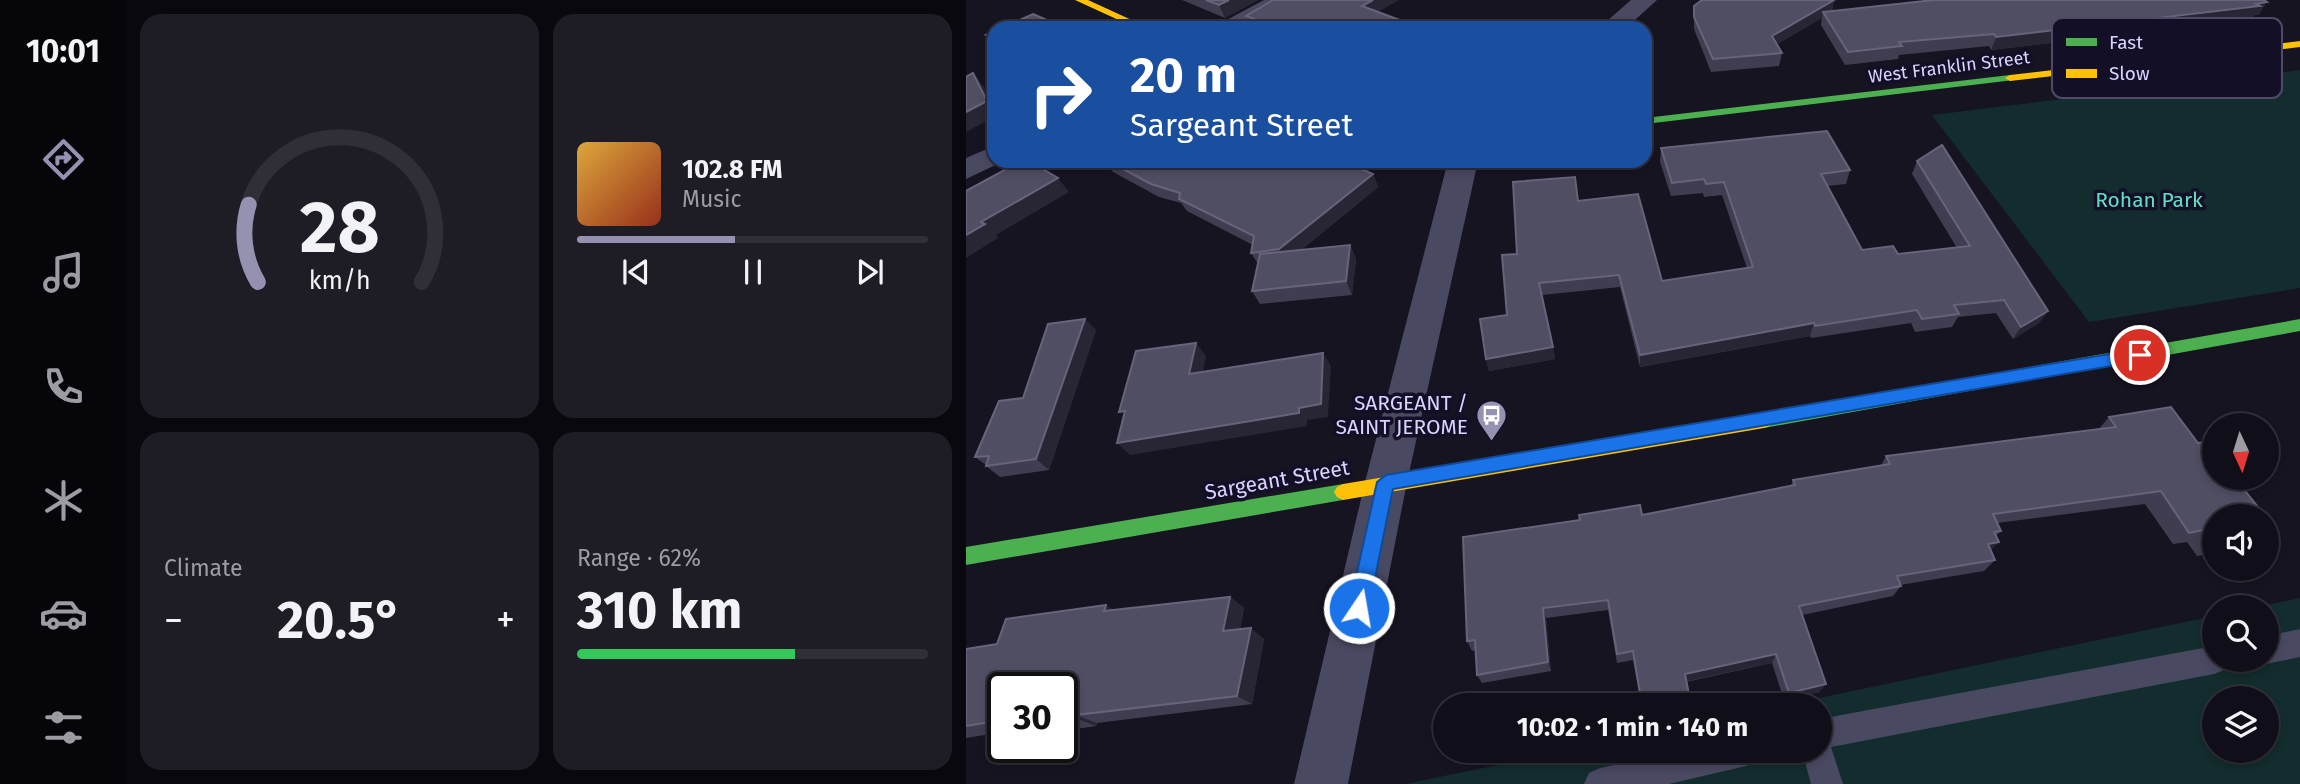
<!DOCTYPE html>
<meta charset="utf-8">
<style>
body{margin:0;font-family:"Fira Sans",sans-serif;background:#1e1d26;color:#f1f3f6;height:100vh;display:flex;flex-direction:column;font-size:26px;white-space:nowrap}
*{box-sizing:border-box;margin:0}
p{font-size:23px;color:#9c9ca2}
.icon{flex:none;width:38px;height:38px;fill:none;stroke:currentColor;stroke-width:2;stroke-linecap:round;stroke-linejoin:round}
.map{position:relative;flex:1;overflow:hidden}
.sheet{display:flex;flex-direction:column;gap:14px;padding:14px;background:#09080e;width:840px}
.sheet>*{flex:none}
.hud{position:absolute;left:21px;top:21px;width:665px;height:147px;border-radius:21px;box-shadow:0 4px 10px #0003,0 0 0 2px #302f38;background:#1a4fa0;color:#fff;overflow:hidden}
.needle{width:46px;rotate:176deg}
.tools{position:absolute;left:1236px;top:413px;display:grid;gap:14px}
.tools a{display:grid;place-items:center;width:77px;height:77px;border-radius:50%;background:#100f19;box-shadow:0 4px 10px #0003,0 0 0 2px #302f38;font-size:35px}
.speed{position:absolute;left:21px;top:672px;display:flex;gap:14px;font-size:35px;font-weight:700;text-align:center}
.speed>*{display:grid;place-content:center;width:91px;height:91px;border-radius:50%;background:#100f19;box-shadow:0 4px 10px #0003,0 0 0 2px #302f38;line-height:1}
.speed .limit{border:4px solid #111;border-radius:10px;background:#fff;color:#111}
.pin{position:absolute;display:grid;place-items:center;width:60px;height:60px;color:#fff;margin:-30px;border:4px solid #fff;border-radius:50%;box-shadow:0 2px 7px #0007}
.me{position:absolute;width:77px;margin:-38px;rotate:12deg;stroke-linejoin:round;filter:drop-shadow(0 0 5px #0008)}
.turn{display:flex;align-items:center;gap:24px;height:147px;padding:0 28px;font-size:32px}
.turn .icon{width:91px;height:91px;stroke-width:2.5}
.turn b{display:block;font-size:49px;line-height:60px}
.big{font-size:52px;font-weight:700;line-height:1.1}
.sheet .widget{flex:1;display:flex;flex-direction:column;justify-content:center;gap:10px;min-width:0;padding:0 24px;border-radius:21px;background:#1e1d26}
.sheet .dial{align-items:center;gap:0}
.dial svg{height:182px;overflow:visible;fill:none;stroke:#302f38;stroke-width:7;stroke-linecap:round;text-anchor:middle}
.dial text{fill:#f1f3f6;stroke:none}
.song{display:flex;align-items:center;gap:21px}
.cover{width:84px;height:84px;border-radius:10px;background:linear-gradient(135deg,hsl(40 70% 55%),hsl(10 70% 35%))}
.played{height:7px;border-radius:4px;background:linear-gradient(90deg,#9591b1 45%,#302f38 45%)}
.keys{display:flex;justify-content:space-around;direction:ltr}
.heat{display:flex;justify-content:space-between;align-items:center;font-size:38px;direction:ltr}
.charge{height:10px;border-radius:5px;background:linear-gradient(90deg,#34c759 62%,#302f38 0)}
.sheet .tiles{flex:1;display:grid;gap:14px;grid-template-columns:repeat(2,1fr)}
.trip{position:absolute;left:467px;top:693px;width:399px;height:70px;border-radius:35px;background:#100f19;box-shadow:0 4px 10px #0003,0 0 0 2px #302f38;font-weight:700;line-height:70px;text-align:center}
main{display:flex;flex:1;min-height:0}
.tabs{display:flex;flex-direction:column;width:126px;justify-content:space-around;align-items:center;background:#06060a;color:#9c9ca2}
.tabs .icon{width:49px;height:49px}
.tabs .selected{color:#9591b1}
.tabs b{font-size:32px;color:#f1f3f6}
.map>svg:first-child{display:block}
.green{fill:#132c2d;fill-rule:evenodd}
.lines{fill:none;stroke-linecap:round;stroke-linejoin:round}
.lane{fill:#4a4962;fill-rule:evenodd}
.street{fill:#4a4962;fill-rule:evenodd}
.fast{fill:#4caf50;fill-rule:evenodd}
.slow{fill:#ffc107;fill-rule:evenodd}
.wall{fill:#403d50}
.shaded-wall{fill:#282635}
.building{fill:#504e63;stroke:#66637b;stroke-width:2}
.route{fill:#1a73e8;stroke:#114b97;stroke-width:2}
.labels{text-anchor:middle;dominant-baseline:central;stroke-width:7;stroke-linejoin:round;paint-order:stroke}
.far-street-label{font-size:18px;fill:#d9d4ff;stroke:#130f26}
.park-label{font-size:21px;fill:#5fe0c0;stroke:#130f26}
.poi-label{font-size:21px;fill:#d9d4ff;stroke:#130f26;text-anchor:end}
.street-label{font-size:21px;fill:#d9d4ff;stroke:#130f26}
.key{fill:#130f26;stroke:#4e4a67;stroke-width:2}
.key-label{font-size:19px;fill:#d9d4ff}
</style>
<main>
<nav class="tabs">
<b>10:01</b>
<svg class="icon selected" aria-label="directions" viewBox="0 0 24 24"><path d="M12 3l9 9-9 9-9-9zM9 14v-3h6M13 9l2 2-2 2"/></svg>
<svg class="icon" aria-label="music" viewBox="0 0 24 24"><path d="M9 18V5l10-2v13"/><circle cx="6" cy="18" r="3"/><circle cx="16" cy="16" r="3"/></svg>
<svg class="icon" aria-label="phone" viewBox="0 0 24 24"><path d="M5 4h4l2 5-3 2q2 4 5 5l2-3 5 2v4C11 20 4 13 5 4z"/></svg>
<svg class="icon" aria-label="climate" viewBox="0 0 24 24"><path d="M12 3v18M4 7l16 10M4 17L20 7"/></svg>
<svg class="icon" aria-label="car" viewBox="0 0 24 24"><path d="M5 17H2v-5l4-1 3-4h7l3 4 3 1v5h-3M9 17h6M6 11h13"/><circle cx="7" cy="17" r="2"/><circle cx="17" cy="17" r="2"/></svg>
<svg class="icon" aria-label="filters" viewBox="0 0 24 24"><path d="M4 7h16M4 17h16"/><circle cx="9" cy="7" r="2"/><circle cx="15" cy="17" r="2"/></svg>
</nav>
<section class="sheet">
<div class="tiles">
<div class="widget dial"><svg viewBox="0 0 100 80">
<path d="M14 69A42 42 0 1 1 86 69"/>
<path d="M14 69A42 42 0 0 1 10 35" stroke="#9591b1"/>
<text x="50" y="56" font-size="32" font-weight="700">28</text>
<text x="50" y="72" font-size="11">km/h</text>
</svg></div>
<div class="widget">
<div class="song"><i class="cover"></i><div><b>102.8 FM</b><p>Music</p></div></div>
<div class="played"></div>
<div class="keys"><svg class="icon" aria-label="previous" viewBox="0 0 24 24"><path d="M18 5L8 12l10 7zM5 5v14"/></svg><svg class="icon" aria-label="pause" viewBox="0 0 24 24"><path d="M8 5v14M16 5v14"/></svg><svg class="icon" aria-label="next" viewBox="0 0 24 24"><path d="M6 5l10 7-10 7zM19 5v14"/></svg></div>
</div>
<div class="widget"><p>Climate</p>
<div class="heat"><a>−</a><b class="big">20.5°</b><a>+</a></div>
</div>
<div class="widget"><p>Range · 62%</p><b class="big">310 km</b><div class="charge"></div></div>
</div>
</section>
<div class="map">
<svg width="1334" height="784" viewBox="0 0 1334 784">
<rect width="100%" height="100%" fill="#161421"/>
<g class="green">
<path d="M1334,70V288L1123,322L966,115Z"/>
<path d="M1334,598V784H439L600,751H854V705H819L1248,616V660H1300V607H1291ZM1248,698H1300V751H1248Z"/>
</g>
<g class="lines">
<g class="lane">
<path d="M1334,629V657L1300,664L1290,660H1300V636Z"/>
<path d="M1248,646V660H1262L1258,670L1248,674L865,747L877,784H845L836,751H854V719Z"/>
<path d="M712,751H795L791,762L780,766L703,784H618L623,773L634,768Z"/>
</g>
<g class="street">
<path d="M298,0H327L282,28H252L255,23Z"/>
<path d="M665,0H691L660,28H633Z"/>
<path d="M28,146V161H38L0,179V158Z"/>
<path d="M482,161H512L441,482L382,784H328L399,482Z"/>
</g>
<g class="fast">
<path d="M1044,75L1048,76V80L679,124V118Z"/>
<path d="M1334,319V331L798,428L792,426L790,421L792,416L798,414Z"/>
<path d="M377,484L383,487L386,492L383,497L377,500L0,565V547Z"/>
</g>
<g class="slow">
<path d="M109,0H122L183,28H170Z"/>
<path d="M1334,41V47L1044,81L1039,78L1044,75Z"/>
<path d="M798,414L804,416L806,421L804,426L798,428L377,500L371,497L368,492L371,487L377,484Z"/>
</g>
</g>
<g class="wall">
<path d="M216,0H292L259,18Z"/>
<path d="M868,0L866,11L957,1V0H1298L1293,15H1288L1286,19L1025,50L1023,46L933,55L932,59L879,65L855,25L856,18L811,44L816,53L813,66L745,72L728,29V6Z"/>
<path d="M412,12L455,28H286L280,16Z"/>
<path d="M28,32V46L20,35Z"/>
<path d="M695,148L884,170L880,184L861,186L896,250L932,254L991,248L946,174L951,161L1082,311L1073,323L1047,339L1030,313L992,317L986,327L949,332L945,323L845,338L844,336L674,367L654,287L576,295L589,359L523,371L520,359L541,315L551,254L612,201L696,281L781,268L756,195L738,197L737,193L705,196L694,162Z"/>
<path d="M139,161H377L407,174L412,187L335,250L384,245L390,259L386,295L294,304L286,291L292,264L285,253L287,245L221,211L215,203L193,197L147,172Z"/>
<path d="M130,330L83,470L34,477L20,466V465L9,457L57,398Z"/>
<path d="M1143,417L1248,516V553L1231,556L1221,542L1207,544L1179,504L1031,523L1035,531L1030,536L1033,542L1024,550L1029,560L1018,571L934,585L935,586L927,596L836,615L854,692L818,700L806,663L720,682L725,705H675L667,660L651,663L642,610L580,618L585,671L516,683L511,675L510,650L506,651L501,641L676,515L825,486L827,480L915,465L920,456L1132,430Z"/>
<path d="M1300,518L1311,532L1300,539Z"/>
<path d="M264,597L278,608L274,629L298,639L286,704L131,723L130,726L96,731V688H37V732L0,738V649L31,644L147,610Z"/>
</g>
<g class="shaded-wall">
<path d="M263,0H292L259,18L253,5Z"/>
<path d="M407,0H433L400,19L396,6Z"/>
<path d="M868,0L865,12H857L856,18L804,48L806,36Z"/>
<path d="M1301,2L1293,15H1288L1286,19L1025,50L1030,37Z"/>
<path d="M7,73L18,87L28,107V117L0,132V112Z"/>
<path d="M407,174L412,187L320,262L313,249Z"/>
<path d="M92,178L103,192L30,235L32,238L0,258V235L15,222Z"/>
<path d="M384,245L390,259L386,295L380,281Z"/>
<path d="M1082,311L1073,323L1047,339L1055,327Z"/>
<path d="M119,319L130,330L83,470L70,459Z"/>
<path d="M848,323L844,336L674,367V355Z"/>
<path d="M230,343L240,356L234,387L223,374Z"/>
<path d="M587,347L589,359L523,371L520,359Z"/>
<path d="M357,353L365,366L362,417L341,420V426L164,455L151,443L333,408Z"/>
<path d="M1033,542L1022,553V544Z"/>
<path d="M264,597L278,608L272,641L257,631Z"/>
<path d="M140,605L158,616L138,611Z"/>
<path d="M577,608L580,618L585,671L582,662Z"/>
<path d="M285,628L298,639L286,704L271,696Z"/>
<path d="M810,654L806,663L717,682L719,674Z"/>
<path d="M860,684L854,692L818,700L823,693Z"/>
<path d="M110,715L131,723L130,726L109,718Z"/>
</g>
<g class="building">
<path d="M240,0H263L253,5Z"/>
<path d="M307,0H407L396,6L455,28H312L280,16Z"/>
<path d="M736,0H868L806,36L816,53L747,59L728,17V6Z"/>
<path d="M968,0H1298L1301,2L1290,4L1294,6L1030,37L1028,34L933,42L936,46L882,52L857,12Z"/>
<path d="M67,14L99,28H36Z"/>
<path d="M28,32V39L20,35Z"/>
<path d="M7,73L21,101L0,112V77Z"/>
<path d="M861,131L884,170L855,174L896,250L927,246L932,254L1004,246L951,161L976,145L1082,311L1055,327L1038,300L988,305L993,314L956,319L951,310L849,326L848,323L674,355L653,275L573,283L587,347L520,359L514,319L541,315L536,255L551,254L547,182L609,177L612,201L672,194L696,281L787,267L758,182L740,184L738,179L706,183L695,148Z"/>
<path d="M55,161H63L92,178L15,222L19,224L0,235V191Z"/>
<path d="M142,161H377L407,174L313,249L285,253L288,236L213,199L214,193L185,184Z"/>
<path d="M384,245L380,281L286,291L294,254Z"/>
<path d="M119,319L70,459L20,466L23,456L9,457L33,401L57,398L82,324Z"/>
<path d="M230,343L223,374L357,353L355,404L333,408V413L151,443L159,411L153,412L170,351Z"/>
<path d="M1205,407L1232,443L1242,442L1248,450V478H1269L1299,516H1248V544L1237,530L1223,533L1195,491L1027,514L1035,531L1028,532L1033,542L1022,544L1029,560L931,576L935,586L833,606L860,684L823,693L810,654L719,674L725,705H676L667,651L651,654L642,600L577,608L582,662L511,675L509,640L501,641L497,537L614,520L613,515L674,505L676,515L829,485L827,480L924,464L920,456L1150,427L1143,417Z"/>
<path d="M1300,518L1311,532L1300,535Z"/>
<path d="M264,597L257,631L285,628L271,696L110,715L109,718L96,720V688H37V730L33,731L36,720L0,726V649L31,644L40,619L140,605L138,611Z"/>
</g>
<path class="route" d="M1174,349L1182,355L1174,361L427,489L403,608L400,615L393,618L386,615L383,608L411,482L420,475Z"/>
<defs>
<symbol id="bus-pin" viewBox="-11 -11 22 30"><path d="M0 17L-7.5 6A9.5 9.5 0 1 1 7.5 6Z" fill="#9591b1" stroke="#130f26"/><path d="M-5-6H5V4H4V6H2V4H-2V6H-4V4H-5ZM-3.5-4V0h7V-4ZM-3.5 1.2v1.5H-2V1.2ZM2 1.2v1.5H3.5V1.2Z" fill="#fff"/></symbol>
</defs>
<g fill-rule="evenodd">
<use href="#bus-pin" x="508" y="398" width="35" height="47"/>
</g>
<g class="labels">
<g class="far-street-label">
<text transform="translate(983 67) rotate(-7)">West Franklin Street</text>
</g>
<g class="park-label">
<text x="1183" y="200">Rohan Park</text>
</g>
<g class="poi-label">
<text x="502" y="403">SARGEANT /<tspan x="502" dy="24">SAINT JEROME</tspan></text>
</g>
<g class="street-label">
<text transform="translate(311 480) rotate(-10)">Sargeant Street</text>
</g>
</g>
<rect x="1086" y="18" width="230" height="80" rx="10" class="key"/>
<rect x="1100" y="38" width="31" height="8" fill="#4caf50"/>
<rect x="1100" y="69" width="31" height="9" fill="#ffc107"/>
<g class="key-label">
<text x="1143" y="49">Fast</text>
<text x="1143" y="80">Slow</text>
</g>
</svg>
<div class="tools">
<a><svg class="needle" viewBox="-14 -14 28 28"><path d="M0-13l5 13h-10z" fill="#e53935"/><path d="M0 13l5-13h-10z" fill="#9c9ca2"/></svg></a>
<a><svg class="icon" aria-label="sound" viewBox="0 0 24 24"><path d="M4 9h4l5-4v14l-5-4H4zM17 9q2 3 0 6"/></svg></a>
<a><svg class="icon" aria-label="search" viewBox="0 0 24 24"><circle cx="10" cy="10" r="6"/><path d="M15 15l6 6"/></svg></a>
<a><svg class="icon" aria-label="layers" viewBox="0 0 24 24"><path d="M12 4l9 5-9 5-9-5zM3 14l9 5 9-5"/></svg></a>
</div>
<div class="speed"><div class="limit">30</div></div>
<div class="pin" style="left:1174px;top:355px;background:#d93025"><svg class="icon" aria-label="arrive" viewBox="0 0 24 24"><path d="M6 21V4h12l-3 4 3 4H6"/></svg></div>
<svg class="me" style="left:393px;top:608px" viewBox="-20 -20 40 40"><circle r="17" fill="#1a73e8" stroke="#fff" stroke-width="3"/><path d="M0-11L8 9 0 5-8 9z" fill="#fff"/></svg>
<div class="trip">10:02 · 1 min · 140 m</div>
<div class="hud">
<div class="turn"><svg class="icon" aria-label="right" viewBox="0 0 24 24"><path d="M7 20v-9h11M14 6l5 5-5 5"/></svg><div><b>20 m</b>Sargeant Street</div></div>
</div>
</div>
</main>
